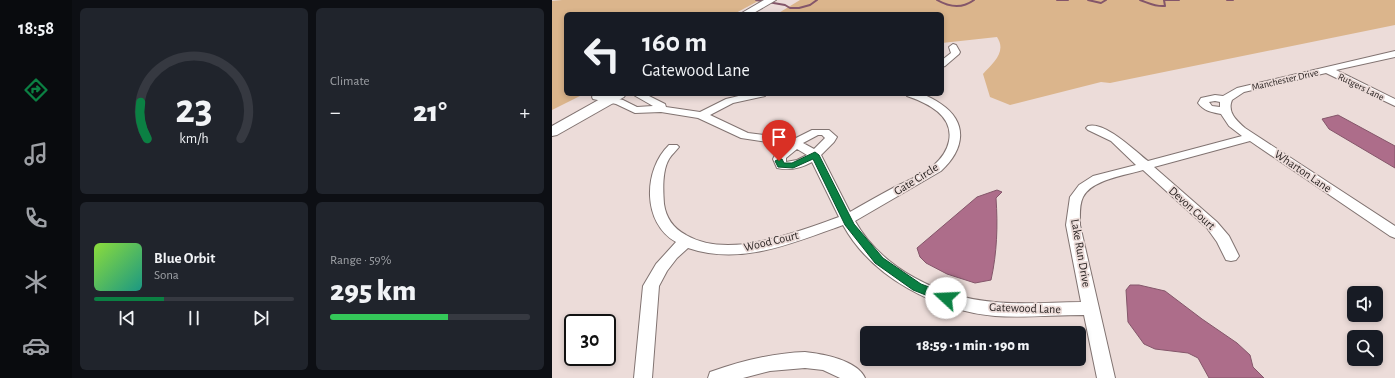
<!DOCTYPE html>
<meta charset="utf-8">
<style>
body{margin:0;font-family:"Alegreya Sans",sans-serif;background:#20242c;color:#f1f3f6;height:100vh;display:flex;flex-direction:column;font-size:15px;white-space:nowrap}
*{box-sizing:border-box;margin:0}
p{font-size:13px;color:#9ea1a6}
.icon{flex:none;width:22px;height:22px;fill:none;stroke:currentColor;stroke-width:2;stroke-linecap:round;stroke-linejoin:round}
.map{position:relative;flex:1;overflow:hidden}
.drawer{display:flex;flex-direction:column;gap:8px;padding:8px;background:#0d0f14;width:480px}
.drawer>*{flex:none}
.top-card{position:absolute;left:12px;top:12px;width:380px;height:84px;border-radius:6px;box-shadow:0 2px 6px #0003;background:#171b24;color:#f1f3f6;overflow:hidden}
.fabs{position:absolute;left:795px;top:286px;display:grid;gap:8px}
.fabs a{display:grid;place-items:center;width:36px;height:36px;border-radius:6px;background:#171b24;box-shadow:0 2px 6px #0003;font-size:20px}
.speed{position:absolute;left:12px;top:314px;display:flex;gap:8px;font-size:20px;font-weight:700;text-align:center}
.speed>*{display:grid;place-content:center;width:52px;height:52px;border-radius:50%;background:#171b24;box-shadow:0 2px 6px #0003;line-height:1}
.speed .limit{border:2px solid #111;border-radius:6px;background:#fff;color:#111}
.pin{position:absolute;display:grid;place-items:center;width:34px;height:34px;color:#fff;margin:-41px -17px;border-radius:50% 50% 50% 0;rotate:-45deg;box-shadow:0 0 4px #0007}
.pin .icon{rotate:45deg}
.me{position:absolute;width:44px;margin:-22px;rotate:290deg;stroke-linejoin:round;filter:drop-shadow(0 0 3px #0008)}
.turn{display:flex;align-items:center;gap:14px;height:84px;padding:0 12px;font-size:18px}
.turn .icon{width:52px;height:52px;stroke-width:2.5}
.turn b{display:block;font-size:28px;line-height:34px}
.big{font-size:30px;font-weight:800;line-height:1.1}
.drawer .card{flex:1;display:flex;flex-direction:column;justify-content:center;gap:6px;min-width:0;padding:0 14px;border-radius:6px;background:#20242c}
.drawer .dial{align-items:center;gap:0}
.dial svg{height:104px;overflow:visible;fill:none;stroke:#363941;stroke-width:7;stroke-linecap:round;text-anchor:middle}
.dial text{fill:#f1f3f6;stroke:none}
.song{display:flex;align-items:center;gap:12px}
.cover{width:48px;height:48px;border-radius:6px;background:linear-gradient(135deg,hsl(90 70% 55%),hsl(170 70% 35%))}
.played{height:4px;border-radius:2px;background:linear-gradient(90deg,#0b8043 35%,#363941 35%)}
.keys{display:flex;justify-content:space-around;direction:ltr}
.heat{display:flex;justify-content:space-between;align-items:center;font-size:22px;direction:ltr}
.charge{height:6px;border-radius:3px;background:linear-gradient(90deg,#34c759 59%,#363941 0)}
.drawer .tiles{flex:1;display:grid;gap:8px;grid-template-columns:repeat(2,1fr)}
.trip{position:absolute;left:308px;top:326px;width:226px;height:40px;border-radius:6px;background:#171b24;box-shadow:0 2px 6px #0003;font-weight:800;line-height:40px;text-align:center}
main{display:flex;flex:1;min-height:0}
.tab-bar{display:flex;flex-direction:column;width:72px;justify-content:space-around;align-items:center;background:#090b0e;color:#9ea1a6}
.tab-bar .icon{width:28px;height:28px}
.tab-bar .selected{color:#0b8043}
.tab-bar b{font-size:18px;color:#f1f3f6}
.map>svg:first-child{display:block}
.green{fill:#dbb58c}
.water{fill:#ad6d8a;stroke:#84566a}
.lines{fill:none;stroke-linecap:round;stroke-linejoin:round}
.stream{stroke:#84566a;stroke-width:2}
.minor-casing{stroke:#817371;stroke-width:2}
.major-casing{stroke:#817371;stroke-width:2}
.minor{fill:#fff;fill-rule:evenodd}
.major{fill:#fff;fill-rule:evenodd}
.route{fill:#0b8043;stroke:#07532c}
.labels{text-anchor:middle;dominant-baseline:central;stroke-width:3.5;stroke-linejoin:round;paint-order:stroke}
.far-street-label{font-size:10px;fill:#251f1e;stroke:#ecdcd9}
.street-label{font-size:12px;fill:#251f1e;stroke:#ecdcd9}
</style>
<main>
<nav class="tab-bar">
<b>18:58</b>
<svg class="icon selected" aria-label="directions" viewBox="0 0 24 24"><path d="M12 3l9 9-9 9-9-9zM9 14v-3h6M13 9l2 2-2 2"/></svg>
<svg class="icon" aria-label="music" viewBox="0 0 24 24"><path d="M9 18V5l10-2v13"/><circle cx="6" cy="18" r="3"/><circle cx="16" cy="16" r="3"/></svg>
<svg class="icon" aria-label="phone" viewBox="0 0 24 24"><path d="M5 4h4l2 5-3 2q2 4 5 5l2-3 5 2v4C11 20 4 13 5 4z"/></svg>
<svg class="icon" aria-label="climate" viewBox="0 0 24 24"><path d="M12 3v18M4 7l16 10M4 17L20 7"/></svg>
<svg class="icon" aria-label="car" viewBox="0 0 24 24"><path d="M5 17H2v-5l4-1 3-4h7l3 4 3 1v5h-3M9 17h6M6 11h13"/><circle cx="7" cy="17" r="2"/><circle cx="17" cy="17" r="2"/></svg>
</nav>
<section class="drawer">
<div class="tiles">
<div class="card dial"><svg viewBox="0 0 100 80">
<path d="M14 69A42 42 0 1 1 86 69"/>
<path d="M14 69A42 42 0 0 1 9 41" stroke="#0b8043"/>
<text x="50" y="56" font-size="32" font-weight="700">23</text>
<text x="50" y="72" font-size="11">km/h</text>
</svg></div>
<div class="card"><p>Climate</p>
<div class="heat"><a>−</a><b class="big">21°</b><a>+</a></div>
</div>
<div class="card">
<div class="song"><i class="cover"></i><div><b>Blue Orbit</b><p>Sona</p></div></div>
<div class="played"></div>
<div class="keys"><svg class="icon" aria-label="previous" viewBox="0 0 24 24"><path d="M18 5L8 12l10 7zM5 5v14"/></svg><svg class="icon" aria-label="pause" viewBox="0 0 24 24"><path d="M8 5v14M16 5v14"/></svg><svg class="icon" aria-label="next" viewBox="0 0 24 24"><path d="M6 5l10 7-10 7zM19 5v14"/></svg></div>
</div>
<div class="card"><p>Range · 59%</p><b class="big">295 km</b><div class="charge"></div></div>
</div>
</section>
<div class="map">
<svg width="843" height="378" viewBox="0 0 843 378">
<rect width="100%" height="100%" fill="#ecdcd9"/>
<g class="green">
<path d="M10,0H208L182,14H14V94H32L0,110V1Z"/>
<path d="M248,0H843V25L558,83L549,82L458,105L438,97L431,74C441,63 455,52 445,37L390,43V14H225Z"/>
</g>
<g class="water">
<path d="M786,115L843,146V168L777,129L770,119Z"/>
<path d="M445,190L450,192L444,198C446,226 445,253 439,280L423,283L395,274L374,263L368,257L365,248L425,197Z"/>
<path d="M578,285H587L613,291L650,319L685,343L698,355L701,367L712,378H657L646,358L636,353L603,349L592,344L576,322L574,290Z"/>
</g>
<g class="lines">
<g class="stream">
<path d="M204,0L233,5L238,8H247L258,5L265,0"/>
<path d="M385,0C397,7 410,9 422,0"/>
<path d="M505,0H516"/>
<path d="M536,0L549,3L554,0"/>
<path d="M588,0C597,3 603,7 613,6L612,0H627"/>
<path d="M675,0H681"/>
</g>
<defs>
<g id="minor">
<path d="M401,44L404,45L408,52L407,54L393,66L390,67V60L399,53L397,47Z"/>
<path d="M843,51V57L784,70L843,99V106L774,73L692,92L680,100C675,112 684,120 693,128L843,226V238L838,236L698,141L602,167L665,222L677,236L687,256L684,260L679,261L674,260L665,242L655,228L591,170C574,175 539,180 531,197C527,205 528,216 528,225L563,378H545L532,315C503,315 472,318 443,316C385,311 320,278 291,225C241,243 189,266 136,248L125,258L115,271L107,286L100,378H82L91,286L104,264L124,242C90,223 91,170 117,145H125L127,147C124,151 120,154 117,159C110,171 111,190 112,204C114,218 121,228 134,235C177,260 244,232 287,217L260,162C249,168 238,171 225,168L221,159L224,153L235,145L189,138L146,118L109,112L83,113L64,104L41,99L40,97L41,95L45,94L71,100L85,107L101,106L80,94H93L113,104L114,107L148,112L174,99L195,94H214L213,96L181,103L158,115L196,133L242,139L260,130H277L285,137L282,142L269,155L298,212C312,204 326,196 341,188C354,181 369,176 381,166C389,159 395,151 397,141C402,115 375,103 355,96L354,94C359,94 365,93 369,94C376,96 383,100 389,104C417,123 412,150 389,171L303,221C330,269 389,298 443,302C472,305 501,302 529,302L514,225L518,197L527,185L541,176L584,165L559,141L536,130L534,128L536,126C553,121 583,151 596,161L690,136L677,126L669,114C659,112 652,111 646,103L649,98L663,95L671,96L685,88ZM663,101L668,102V107L660,106L657,102ZM266,135H270L273,138L262,149L251,143ZM245,149L255,155L245,160L234,162V158Z"/>
<path d="M253,352C271,354 305,360 313,378H288L271,370L253,368L218,371L191,378H156L158,372C189,361 221,353 253,352Z"/>
</g>
<g id="major">
<path d="M212,0H224L200,14H188Z"/>
<path d="M57,94H74L72,97L5,135L0,136V126Z"/>
</g>
</defs>
<use href="#minor" class="minor-casing"/>
<use href="#major" class="major-casing"/>
<use href="#minor" class="minor"/>
<use href="#major" class="major"/>
</g>
<path class="route" d="M263,152L267,155L302,224L331,258L369,284L398,295L399,298L398,301L394,303L361,290L323,263L293,225L261,159L241,168L226,167L223,161L227,159H230L232,163H240Z"/>
<g class="labels">
<g class="far-street-label">
<text transform="translate(733 80) rotate(-13)">Manchester Drive</text>
<text transform="translate(809 87) rotate(26)">Rutgers Lane</text>
</g>
<g class="street-label">
<text transform="translate(751 171) rotate(34)">Wharton Lane</text>
<text transform="translate(364 179) rotate(-32)">Gate Circle</text>
<text transform="translate(640 208) rotate(42)">Devon Court</text>
<text transform="translate(219 241) rotate(-13)">Wood Court</text>
<text transform="translate(529 253) rotate(80)">Lake Run Drive</text>
<text transform="translate(473 308) rotate(2)">Gatewood Lane</text>
</g>
</g>
</svg>
<div class="fabs">
<a><svg class="icon" aria-label="sound" viewBox="0 0 24 24"><path d="M4 9h4l5-4v14l-5-4H4zM17 9q2 3 0 6"/></svg></a>
<a><svg class="icon" aria-label="search" viewBox="0 0 24 24"><circle cx="10" cy="10" r="6"/><path d="M15 15l6 6"/></svg></a>
</div>
<div class="speed"><div class="limit">30</div></div>
<div class="pin" style="left:227px;top:161px;background:#d93025"><svg class="icon" aria-label="arrive" viewBox="0 0 24 24"><path d="M6 21V4h12l-3 4 3 4H6"/></svg></div>
<svg class="me" style="left:394px;top:298px" viewBox="-20 -20 40 40"><circle r="19" fill="#fff"/><path d="M0-13L10 11 0 6-10 11z" fill="#0b8043"/></svg>
<div class="trip">18:59 · 1 min · 190 m</div>
<div class="top-card">
<div class="turn"><svg class="icon" aria-label="left" viewBox="0 0 24 24"><path d="M17 20v-9H6M10 6l-5 5 5 5"/></svg><div><b>160 m</b>Gatewood Lane</div></div>
</div>
</div>
</main>
